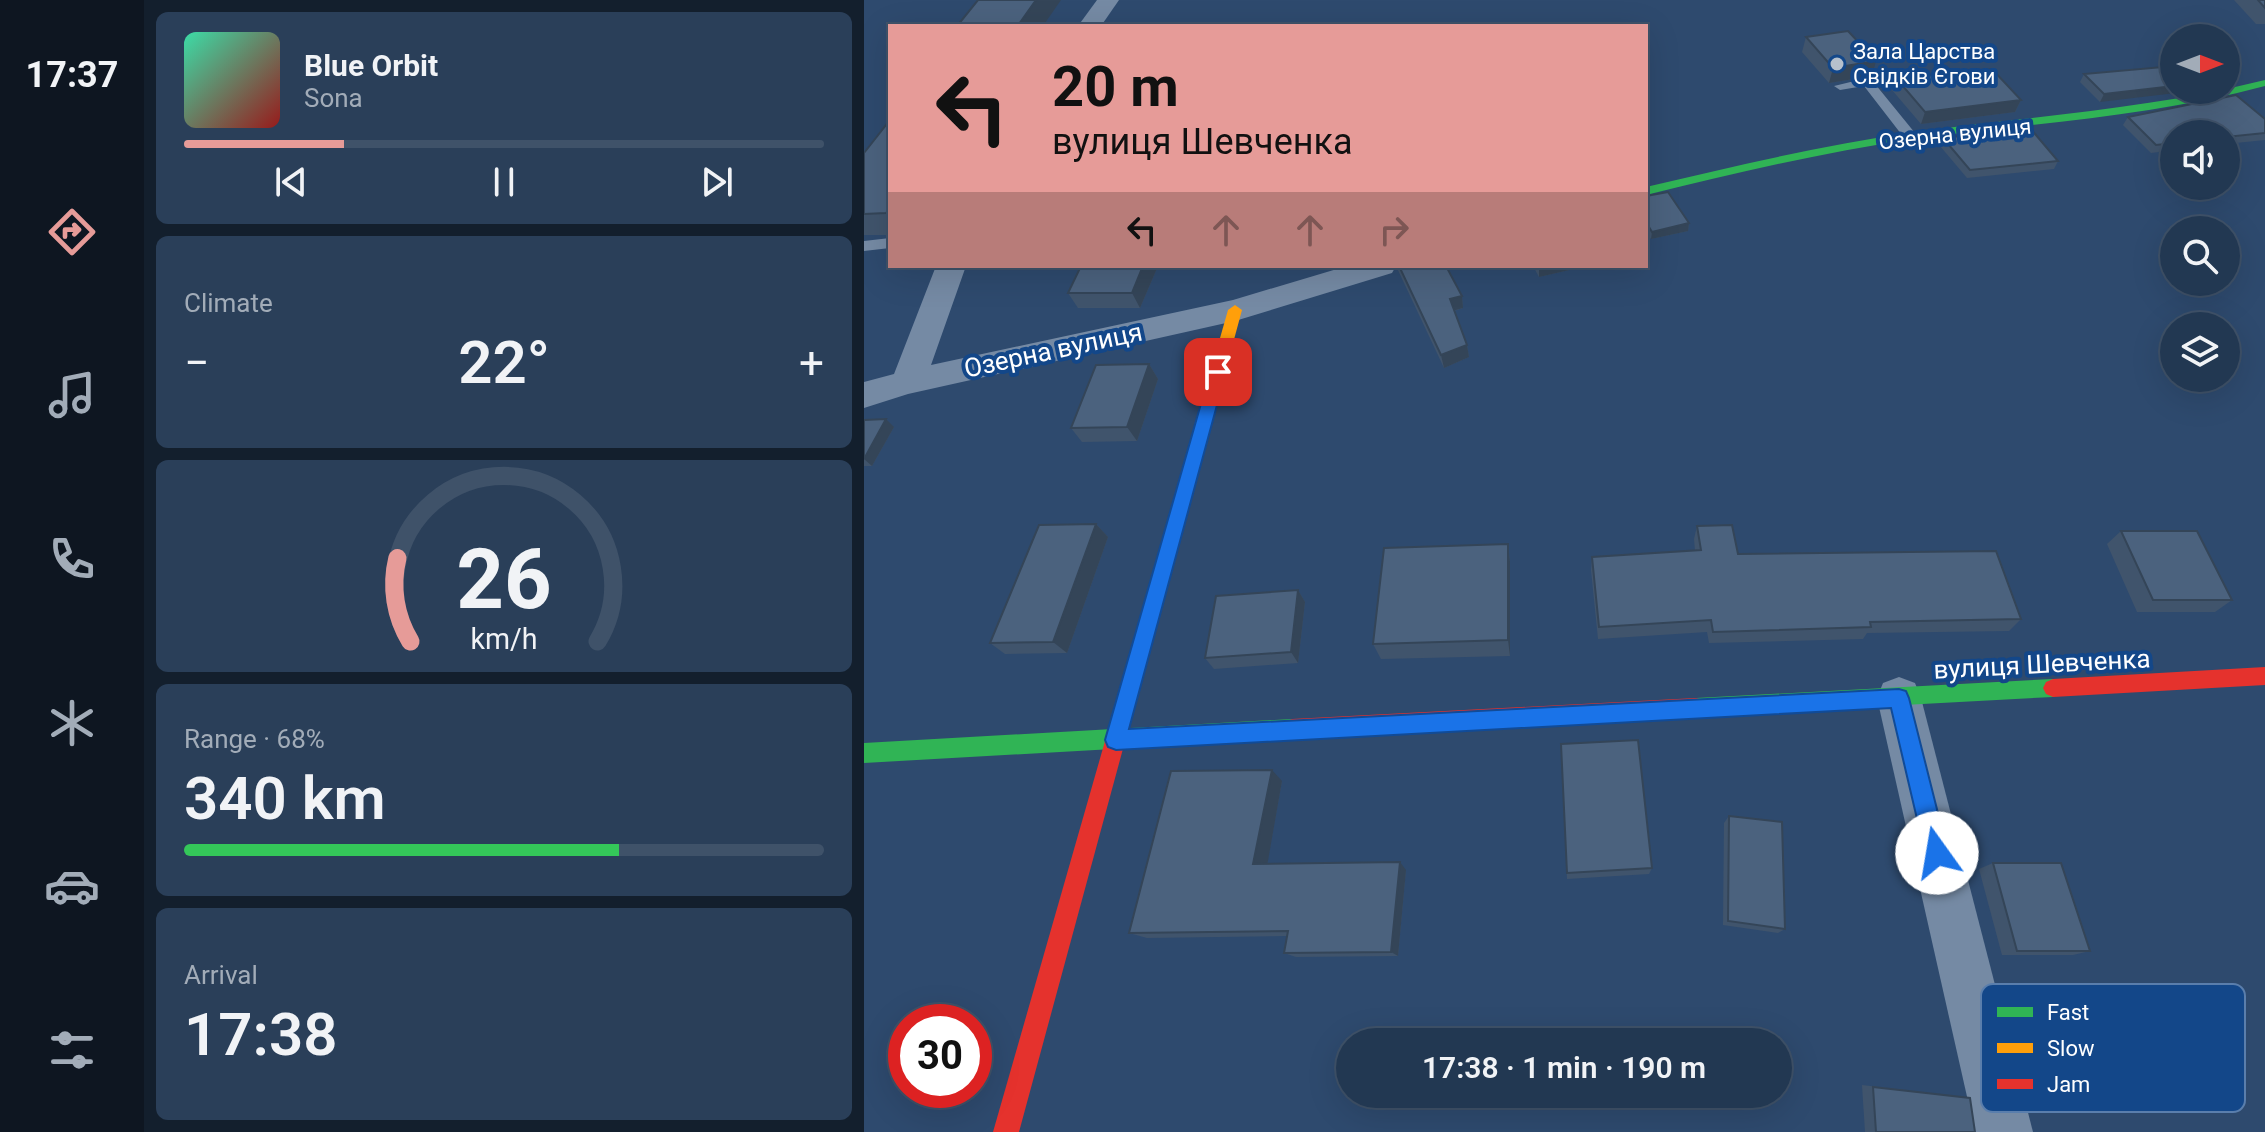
<!DOCTYPE html>
<meta charset="utf-8">
<style>
body{margin:0;font-family:Roboto,sans-serif;background:#2a3f59;color:#f1f3f6;height:100vh;display:flex;flex-direction:column;font-size:30px;white-space:nowrap}
*{box-sizing:border-box;margin:0}
p{font-size:26px;color:#a2acb8}
.icon{flex:none;width:44px;height:44px;fill:none;stroke:currentColor;stroke-width:2;stroke-linecap:round;stroke-linejoin:round}
.map{position:relative;flex:1;overflow:hidden}
.panel{display:flex;flex-direction:column;gap:12px;padding:12px;background:#131f2d;width:720px}
.panel>*{flex:none}
.guide{position:absolute;left:24px;top:24px;width:760px;height:244px;border-radius:0px;box-shadow:0 8px 32px #0002,0 0 0 2px #3f5269;background:#e69b98;color:#111;overflow:hidden}
.needle{width:52px;rotate:90deg}
.controls{position:absolute;left:1296px;top:24px;display:grid;gap:16px}
.controls a{display:grid;place-items:center;width:80px;height:80px;border-radius:50%;background:#223852;box-shadow:0 8px 32px #0002,0 0 0 2px #3f5269;font-size:40px}
.speed{position:absolute;left:24px;top:1004px;display:flex;gap:16px;font-size:40px;font-weight:700;text-align:center}
.speed>*{display:grid;place-content:center;width:104px;height:104px;border-radius:50%;background:#223852;box-shadow:0 8px 32px #0002,0 0 0 2px #3f5269;line-height:1}
.speed .limit{border:12px solid #d22;background:#fff;color:#111}
.pin{position:absolute;display:grid;place-items:center;width:68px;height:68px;color:#fff;margin:-34px;border-radius:16px;box-shadow:0 4px 12px #0006}
.me{position:absolute;width:88px;margin:-44px;rotate:347deg;stroke-linejoin:round;filter:drop-shadow(0 0 6px #0008)}
.turn{display:flex;align-items:center;gap:28px;height:168px;padding:0 32px;font-size:36px}
.turn .icon{width:104px;height:104px;stroke-width:2.5}
.turn b{display:block;font-size:56px;line-height:68px}
.lanes{display:flex;align-items:center;height:76px;padding:0 32px;background:#0003;justify-content:center;gap:40px;direction:ltr}
.lanes .off{opacity:.35}
.big{font-size:60px;font-weight:600;line-height:1.1}
.panel .card{flex:1;display:flex;flex-direction:column;justify-content:center;gap:12px;min-width:0;padding:0 28px;border-radius:12px;background:#2a3f59}
.panel .dial{align-items:center;gap:0}
.dial svg{height:208px;overflow:visible;fill:none;stroke:#3f5269;stroke-width:7;stroke-linecap:round;text-anchor:middle}
.dial text{fill:#f1f3f6;stroke:none}
.song{display:flex;align-items:center;gap:24px}
.cover{width:96px;height:96px;border-radius:12px;background:linear-gradient(135deg,hsl(160 70% 55%),hsl(0 70% 35%))}
.played{height:8px;border-radius:4px;background:linear-gradient(90deg,#e69b98 25%,#3f5269 25%)}
.keys{display:flex;justify-content:space-around;direction:ltr}
.heat{display:flex;justify-content:space-between;align-items:center;font-size:44px;direction:ltr}
.charge{height:12px;border-radius:6px;background:linear-gradient(90deg,#34c759 68%,#3f5269 0)}
.trip{position:absolute;left:472px;top:1028px;width:456px;height:80px;border-radius:40px;background:#223852;box-shadow:0 8px 32px #0002,0 0 0 2px #3f5269;font-weight:600;line-height:80px;text-align:center}
main{display:flex;flex:1;min-height:0}
.tab-bar{display:flex;flex-direction:column;width:144px;justify-content:space-around;align-items:center;background:#0e1621;color:#a2acb8}
.tab-bar .icon{width:56px;height:56px}
.tab-bar .selected{color:#e69b98}
.tab-bar b{font-size:36px;color:#f1f3f6}
.map>svg:first-child{display:block}
.lines{fill:none;stroke-linecap:round;stroke-linejoin:round}
.lane{fill:#758aa4;fill-rule:evenodd}
.street{fill:#758aa4;fill-rule:evenodd}
.fast{fill:#30b455;fill-rule:evenodd}
.slow{fill:#ff9f0a;fill-rule:evenodd}
.jam{fill:#e5322d;fill-rule:evenodd}
.wall{fill:#40546c}
.shaded-wall{fill:#344558}
.building{fill:#4b627e;stroke:#344558;stroke-width:2}
.route{fill:#1a73e8;stroke:#114b97;stroke-width:2}
.poi-dot{fill:#b6c0cc;stroke:#134789;stroke-width:3}
.labels{text-anchor:middle;dominant-baseline:central;stroke-width:8;stroke-linejoin:round;paint-order:stroke}
.far-poi-label{font-size:22px;fill:#fff;stroke:#134789;text-anchor:start}
.far-street-label{font-size:22px;fill:#fff;stroke:#134789}
.street-label{font-size:26px;fill:#fff;stroke:#134789}
.key{fill:#134789;stroke:#5a7eac;stroke-width:2}
.key-label{font-size:22px;fill:#fff}
</style>
<main>
<nav class="tab-bar">
<b>17:37</b>
<svg class="icon selected" aria-label="directions" viewBox="0 0 24 24"><path d="M12 3l9 9-9 9-9-9zM9 14v-3h6M13 9l2 2-2 2"/></svg>
<svg class="icon" aria-label="music" viewBox="0 0 24 24"><path d="M9 18V5l10-2v13"/><circle cx="6" cy="18" r="3"/><circle cx="16" cy="16" r="3"/></svg>
<svg class="icon" aria-label="phone" viewBox="0 0 24 24"><path d="M5 4h4l2 5-3 2q2 4 5 5l2-3 5 2v4C11 20 4 13 5 4z"/></svg>
<svg class="icon" aria-label="climate" viewBox="0 0 24 24"><path d="M12 3v18M4 7l16 10M4 17L20 7"/></svg>
<svg class="icon" aria-label="car" viewBox="0 0 24 24"><path d="M5 17H2v-5l4-1 3-4h7l3 4 3 1v5h-3M9 17h6M6 11h13"/><circle cx="7" cy="17" r="2"/><circle cx="17" cy="17" r="2"/></svg>
<svg class="icon" aria-label="filters" viewBox="0 0 24 24"><path d="M4 7h16M4 17h16"/><circle cx="9" cy="7" r="2"/><circle cx="15" cy="17" r="2"/></svg>
</nav>
<section class="panel">
<div class="card">
<div class="song"><i class="cover"></i><div><b>Blue Orbit</b><p>Sona</p></div></div>
<div class="played"></div>
<div class="keys"><svg class="icon" aria-label="previous" viewBox="0 0 24 24"><path d="M18 5L8 12l10 7zM5 5v14"/></svg><svg class="icon" aria-label="pause" viewBox="0 0 24 24"><path d="M8 5v14M16 5v14"/></svg><svg class="icon" aria-label="next" viewBox="0 0 24 24"><path d="M6 5l10 7-10 7zM19 5v14"/></svg></div>
</div>
<div class="card"><p>Climate</p>
<div class="heat"><a>−</a><b class="big">22°</b><a>+</a></div>
</div>
<div class="card dial"><svg viewBox="0 0 100 80">
<path d="M14 69A42 42 0 1 1 86 69"/>
<path d="M14 69A42 42 0 0 1 9 37" stroke="#e69b98"/>
<text x="50" y="56" font-size="32" font-weight="700">26</text>
<text x="50" y="72" font-size="11">km/h</text>
</svg></div>
<div class="card"><p>Range · 68%</p><b class="big">340 km</b><div class="charge"></div></div>
<div class="card"><p>Arrival</p><b class="big">17:38</b></div>
</section>
<div class="map">
<svg width="1401" height="1132" viewBox="0 0 1401 1132">
<rect width="100%" height="100%" fill="#2e4a6e"/>
<g class="lines">
<g class="lane">
<path d="M1003,78L1007,79L1051,133V139H1041L1000,86L976,90L970,86Z"/>
<path d="M26,238V248L0,251V241Z"/>
</g>
<g class="street">
<path d="M233,0H255L237,26H214Z"/>
<path d="M72,266H102L67,365L369,300L483,266H532L528,273L371,321L44,394L0,408V382L30,374Z"/>
<path d="M1035,677L1051,683L1057,698L1169,1132H1111L1013,698L1019,683Z"/>
</g>
<g class="fast">
<path d="M1401,80V86C1286,117 1168,123 1051,139C960,152 871,173 782,195V187C871,166 960,145 1051,132C1169,116 1286,109 1401,80Z"/>
<path d="M1189,679L1196,682L1199,688L1196,694L1189,697L832,716L825,714L822,707L825,700L832,698Z"/>
<path d="M428,719L435,722L438,729L435,736L428,739L0,763V743Z"/>
</g>
<path class="slow" d="M371,305L378,310L298,605L296,611L289,613L282,611L280,605L364,310Z"/>
<g class="jam">
<path d="M289,597L296,599L298,605L155,1132H129L280,605L282,599Z"/>
<path d="M1401,667V685L1189,697L1182,694L1179,688L1182,682L1189,679Z"/>
<path d="M832,698L839,700L842,707L839,714L832,716L428,739L421,736L418,729L421,722L428,719Z"/>
</g>
</g>
<g class="wall">
<path d="M1370,0H1401V24H1392Z"/>
<path d="M942,37L1008,76L965,83L938,52Z"/>
<path d="M1310,66L1236,102L1216,82L1220,74Z"/>
<path d="M1032,78L1157,100L1151,112L1057,124L1028,90Z"/>
<path d="M1264,117L1401,119V140L1362,144V134H1310V150L1287,153L1259,125Z"/>
<path d="M26,120V235H0V153Z"/>
<path d="M1079,138L1194,161L1190,169L1103,178L1076,146Z"/>
<path d="M782,196L825,223L824,231L787,239L782,232Z"/>
<path d="M217,266H294L276,308H214L204,293Z"/>
<path d="M532,266H573L598,296L599,308L590,311L603,345L605,357L580,368Z"/>
<path d="M669,266H714V268L675,277Z"/>
<path d="M285,364L294,379L273,441L218,442L207,428Z"/>
<path d="M0,420L30,427L8,466H0Z"/>
<path d="M232,524L244,537L203,653L141,654L126,643Z"/>
<path d="M833,526L874,554L1157,619L1145,631L1003,633L999,639L845,643L843,632L734,639L727,570L728,557L831,551L830,539Z"/>
<path d="M1257,531L1368,600L1351,612H1273L1243,544Z"/>
<path d="M644,544L646,562V656L517,659L509,644Z"/>
<path d="M434,590L441,602L434,663L350,669L341,658Z"/>
<path d="M697,744L788,868L785,874L703,879Z"/>
<path d="M418,781L403,864L542,870L534,956L432,957L420,953L423,936L283,938L265,933Z"/>
<path d="M865,816L921,929L914,933L859,925L860,823Z"/>
<path d="M1129,863L1226,951L1209,955H1138L1115,869Z"/>
<path d="M998,1085L1106,1098L1111,1132H1001Z"/>
</g>
<g class="shaded-wall">
<path d="M172,0H197L179,26H156L155,24Z"/>
<path d="M1012,61L1008,76L965,83L969,68Z"/>
<path d="M1310,86V90H1337L1236,102L1240,94Z"/>
<path d="M1157,100L1151,112L1057,124L1061,112Z"/>
<path d="M825,223L824,231L787,239L788,232Z"/>
<path d="M279,266H294L276,308L268,293Z"/>
<path d="M675,266H714V268L675,277Z"/>
<path d="M598,296L599,308L588,311L586,299Z"/>
<path d="M603,345L605,357L580,368L577,355Z"/>
<path d="M285,364L294,379L273,441L263,427Z"/>
<path d="M22,419L30,427L8,466L0,459Z"/>
<path d="M232,524L244,537L203,653L189,642Z"/>
<path d="M644,544L646,562V656L644,640Z"/>
<path d="M434,590L441,602L434,663L427,652Z"/>
<path d="M408,770L418,781L402,872L389,864Z"/>
<path d="M536,862L542,870L534,956L527,952Z"/>
</g>
<g class="building">
<path d="M114,0H172L155,24H158L157,26H93Z"/>
<path d="M1394,0H1401V8Z"/>
<path d="M984,31L1012,61L969,68L942,37Z"/>
<path d="M1310,66V86L1240,94L1220,74Z"/>
<path d="M1128,69L1157,100L1061,112L1032,78Z"/>
<path d="M1372,95L1401,119V133L1362,137V134H1310V143L1292,145L1264,117Z"/>
<path d="M26,120V208L22,213L0,214V153Z"/>
<path d="M1166,128L1194,161L1106,170L1079,138Z"/>
<path d="M804,192L825,223L788,232L782,222V196Z"/>
<path d="M217,266H279L268,293H204Z"/>
<path d="M535,266H582L598,296L586,299L603,345L577,355Z"/>
<path d="M285,364L263,427L207,428L232,365Z"/>
<path d="M22,419L0,459V420Z"/>
<path d="M232,524L189,642L126,643L175,525Z"/>
<path d="M868,525L874,554L1132,551L1157,619L1006,622L1007,627L849,632L847,620L735,627L728,557L837,550L833,526Z"/>
<path d="M1257,531H1333L1368,600H1289Z"/>
<path d="M644,544V640L509,644L520,548Z"/>
<path d="M434,590L427,652L341,658L352,596Z"/>
<path d="M774,740L788,868L703,873L697,744Z"/>
<path d="M408,770L389,864L536,862L527,952L420,953L424,931L265,933L307,771Z"/>
<path d="M865,816L918,822L921,929L864,921Z"/>
<path d="M1129,863H1197L1226,951H1153Z"/>
<path d="M1009,1087L1106,1098L1111,1132H1012Z"/>
</g>
<path class="route" d="M354,366L362,372L265,729L1035,689L1042,691L1045,698L1084,853L1081,861L1073,864L1065,861L1061,853L1027,708L252,750L244,747L241,740L346,372Z"/>
<circle class="poi-dot" cx="973" cy="64" r="8"/>
<g class="labels">
<g class="far-poi-label">
<text x="989" y="51">Зала Царства<tspan x="989" dy="25">Свідків Єгови</tspan></text>
</g>
<g class="far-street-label">
<text transform="translate(1091 134) rotate(-6)">Озерна вулиця</text>
</g>
<g class="street-label">
<text transform="translate(189 350) rotate(-12)">Озерна вулиця</text>
<text transform="translate(1178 664) rotate(-3)">вулиця Шевченка</text>
</g>
</g>
<rect x="1117" y="984" width="264" height="128" rx="12" class="key"/>
<rect x="1133" y="1007" width="36" height="10" fill="#30b455"/>
<rect x="1133" y="1043" width="36" height="10" fill="#ff9f0a"/>
<rect x="1133" y="1079" width="36" height="10" fill="#e5322d"/>
<g class="key-label">
<text x="1183" y="1020">Fast</text>
<text x="1183" y="1056">Slow</text>
<text x="1183" y="1092">Jam</text>
</g>
</svg>
<div class="controls">
<a><svg class="needle" viewBox="-14 -14 28 28"><path d="M0-13l5 13h-10z" fill="#e53935"/><path d="M0 13l5-13h-10z" fill="#a2acb8"/></svg></a>
<a><svg class="icon" aria-label="sound" viewBox="0 0 24 24"><path d="M4 9h4l5-4v14l-5-4H4zM17 9q2 3 0 6"/></svg></a>
<a><svg class="icon" aria-label="search" viewBox="0 0 24 24"><circle cx="10" cy="10" r="6"/><path d="M15 15l6 6"/></svg></a>
<a><svg class="icon" aria-label="layers" viewBox="0 0 24 24"><path d="M12 4l9 5-9 5-9-5zM3 14l9 5 9-5"/></svg></a>
</div>
<div class="speed"><div class="limit">30</div></div>
<div class="pin" style="left:354px;top:372px;background:#d93025"><svg class="icon" aria-label="arrive" viewBox="0 0 24 24"><path d="M6 21V4h12l-3 4 3 4H6"/></svg></div>
<svg class="me" style="left:1073px;top:853px" viewBox="-20 -20 40 40"><circle r="19" fill="#fff"/><path d="M0-13L10 11 0 6-10 11z" fill="#1a73e8"/></svg>
<div class="trip">17:38 · 1 min · 190 m</div>
<div class="guide">
<div class="turn"><svg class="icon" aria-label="left" viewBox="0 0 24 24"><path d="M17 20v-9H6M10 6l-5 5 5 5"/></svg><div><b>20 m</b>вулиця Шевченка</div></div>
<div class="lanes"><svg class="icon" aria-label="left" viewBox="0 0 24 24"><path d="M17 20v-9H6M10 6l-5 5 5 5"/></svg><svg class="icon off" aria-label="ahead" viewBox="0 0 24 24"><path d="M12 20V5M6 11l6-6 6 6"/></svg><svg class="icon off" aria-label="ahead" viewBox="0 0 24 24"><path d="M12 20V5M6 11l6-6 6 6"/></svg><svg class="icon off" aria-label="right" viewBox="0 0 24 24"><path d="M7 20v-9h11M14 6l5 5-5 5"/></svg></div>
</div>
</div>
</main>
